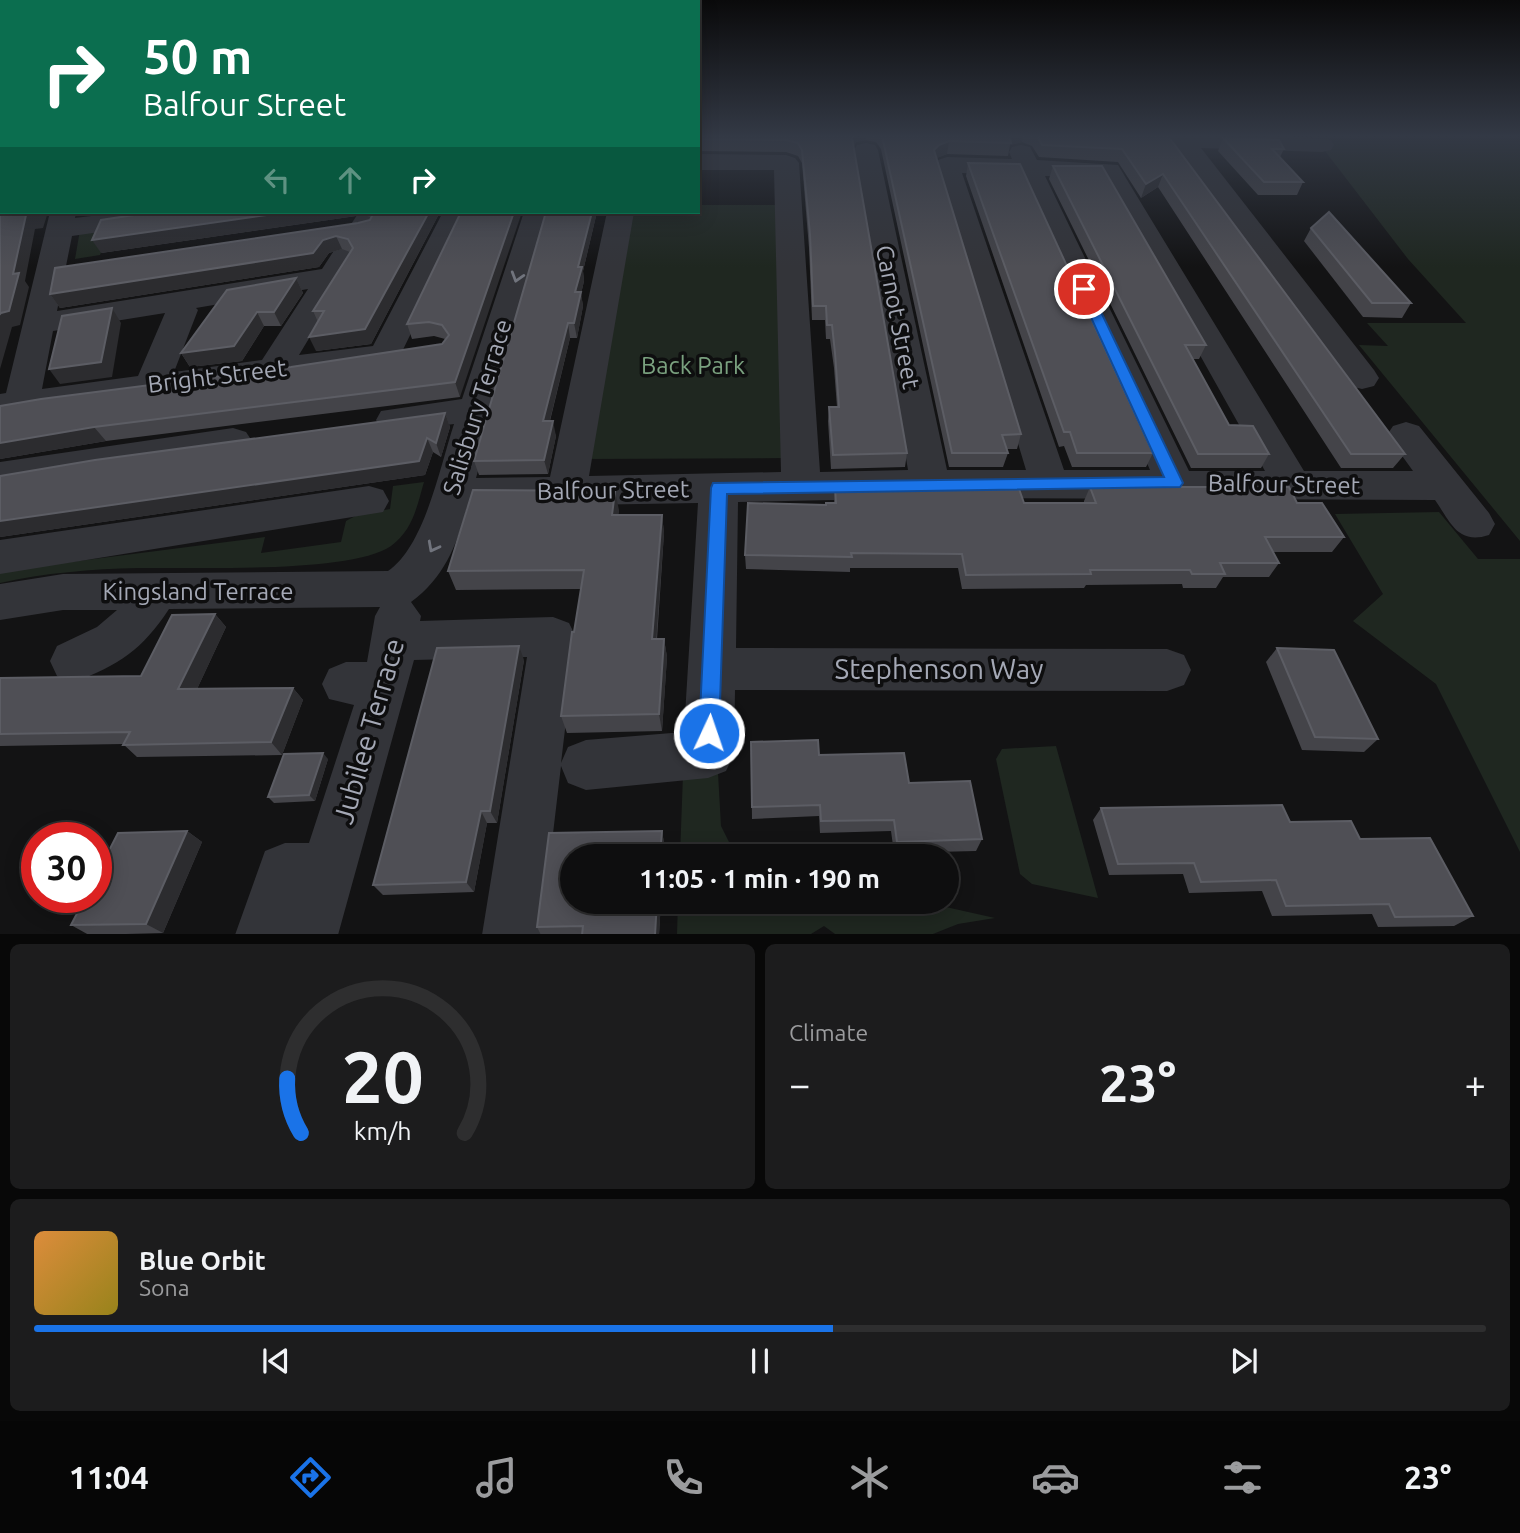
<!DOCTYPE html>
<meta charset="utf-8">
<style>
body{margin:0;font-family:Ubuntu,sans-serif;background:#1c1c1d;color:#f1f3f6;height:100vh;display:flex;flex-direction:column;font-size:26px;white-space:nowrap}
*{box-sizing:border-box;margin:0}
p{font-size:23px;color:#9b9c9e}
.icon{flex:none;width:38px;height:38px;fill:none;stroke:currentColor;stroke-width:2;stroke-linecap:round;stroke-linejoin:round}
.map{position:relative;height:934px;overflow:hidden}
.side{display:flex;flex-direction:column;gap:10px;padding:10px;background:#080808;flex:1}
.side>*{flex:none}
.top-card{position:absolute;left:0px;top:0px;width:700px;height:214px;box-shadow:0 4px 18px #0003,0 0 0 2px #2e2e2f;background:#0b6e4f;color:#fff;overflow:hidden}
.speed{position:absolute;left:21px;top:822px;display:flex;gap:14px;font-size:35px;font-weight:700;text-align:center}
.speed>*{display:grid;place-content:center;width:91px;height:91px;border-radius:50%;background:#0e0e0f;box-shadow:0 4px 18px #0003,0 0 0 2px #2e2e2f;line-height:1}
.speed .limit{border:10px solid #d22;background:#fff;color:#111}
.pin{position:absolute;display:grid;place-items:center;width:60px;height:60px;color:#fff;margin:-30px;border:4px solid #fff;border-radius:50%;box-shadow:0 2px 7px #0007}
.me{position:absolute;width:77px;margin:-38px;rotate:3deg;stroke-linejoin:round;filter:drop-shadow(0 0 5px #0008)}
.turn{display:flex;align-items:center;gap:24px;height:147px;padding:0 28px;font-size:32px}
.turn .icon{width:91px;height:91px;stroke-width:2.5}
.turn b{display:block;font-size:49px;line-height:60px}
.lanes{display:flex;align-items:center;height:66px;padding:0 28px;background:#0003;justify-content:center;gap:35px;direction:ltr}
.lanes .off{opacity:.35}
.big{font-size:52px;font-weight:700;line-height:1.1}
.side .card{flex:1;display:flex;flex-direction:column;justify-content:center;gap:10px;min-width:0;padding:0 24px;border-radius:10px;background:#1c1c1d}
.side .dial{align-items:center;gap:0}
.dial svg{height:182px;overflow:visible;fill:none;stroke:#2e2e2f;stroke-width:7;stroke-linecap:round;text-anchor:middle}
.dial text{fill:#f1f3f6;stroke:none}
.song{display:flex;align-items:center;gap:21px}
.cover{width:84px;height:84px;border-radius:10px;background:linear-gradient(135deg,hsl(30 70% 55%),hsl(50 70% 35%))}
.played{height:7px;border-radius:4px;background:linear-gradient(90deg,#1a73e8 55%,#2e2e2f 55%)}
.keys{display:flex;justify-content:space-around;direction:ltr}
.heat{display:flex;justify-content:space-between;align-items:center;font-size:38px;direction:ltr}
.side .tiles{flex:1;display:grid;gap:10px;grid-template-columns:1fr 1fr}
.card:last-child{grid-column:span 2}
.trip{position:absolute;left:560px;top:844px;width:399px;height:70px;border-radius:35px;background:#0e0e0f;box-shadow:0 4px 18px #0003,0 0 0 2px #2e2e2f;font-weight:700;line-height:70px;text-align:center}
.dock{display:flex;height:112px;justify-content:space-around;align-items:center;background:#060606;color:#9b9c9e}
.dock .icon{width:49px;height:49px}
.dock .active{color:#1a73e8}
.dock b{font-size:32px;color:#f1f3f6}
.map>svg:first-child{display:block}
.green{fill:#1f2720}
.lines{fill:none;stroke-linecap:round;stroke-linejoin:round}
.minor{fill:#333439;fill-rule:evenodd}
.wall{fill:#444449}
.shaded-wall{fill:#2c2c2f}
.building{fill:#4f4f55;stroke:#5c5d64;stroke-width:2}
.oneway{stroke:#71747d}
.route{fill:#1a73e8;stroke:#114b97;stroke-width:2}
.labels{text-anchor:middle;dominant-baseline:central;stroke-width:7;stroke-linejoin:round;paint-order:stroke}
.street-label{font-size:24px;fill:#a4a8b5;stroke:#0e0e0f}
.park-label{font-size:24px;fill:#7aa17f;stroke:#0e0e0f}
.near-street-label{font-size:28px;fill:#a4a8b5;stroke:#0e0e0f}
</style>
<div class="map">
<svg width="1520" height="935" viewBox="0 0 1520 935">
<rect width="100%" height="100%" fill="#131314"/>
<g class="green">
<path d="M1310,136H1520V541L1359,345L1388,346L1367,323H1466L1408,259L1325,151Z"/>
<path d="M698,205H779L790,458L582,459L627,212H698Z"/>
<path d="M112,226L100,255L75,259L80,230Z"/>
<path d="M424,482C417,506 413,530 391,546C351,574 192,567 138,568C92,569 44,573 0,583V571L265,537L261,553L341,542L346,521L357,515L390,509L393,486Z"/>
<path d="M1439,512L1478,559H1520V852L1436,684L1353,621L1383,594L1335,514Z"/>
<path d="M1056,746L1098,898L1032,884L1020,874L996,759L1002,749Z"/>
<path d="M718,773L721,826L736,856H680L683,774Z"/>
<path d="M678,901H919L995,918L958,924L933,934H835L824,926L811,934H677Z"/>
</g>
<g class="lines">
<g class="minor">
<path d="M1076,136H1289L1331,140L1334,145L1331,150L1322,152L1201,148L1374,370L1379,378L1374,386L1362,389L1350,386L1175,147L1088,143L1080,141Z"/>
<path d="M866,143L875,145L878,150L947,470H1026L934,165L938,160L947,157L1012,159L1009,152L1012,147L1021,145L1030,147L1037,160L1118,165L1304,471H1413L1387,435L1393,426L1406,422L1419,426L1489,513L1495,524L1489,535C1458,545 1451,523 1435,500L930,498L738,502L736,648L1167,649L1184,655L1191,670L1184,685L1167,691L735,690L734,754L726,771L708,778L586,790L568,783L561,766L541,935H482L527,657L414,660L338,935H235L265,851L285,843H309L354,705L329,699L322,684L329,669L346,662H367L375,616L380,607L169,609C142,650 119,665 74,682L57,676L50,661L57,646L97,627L117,610H63L0,620V584L63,574L388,571C425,546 440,466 454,424L394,432L381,429L376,420L381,411L462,399L524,212H551L476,478L550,477L607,212H634L589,476L781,472L774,170H698V154L786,155L795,158L799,163L820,472L908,470L854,150L857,145ZM962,173L1019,175L1150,470H1064ZM1045,176L1100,177L1265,471H1189ZM698,503L684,732L586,740L568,747L561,763L576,637L569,623L553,617L420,621L421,616L411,602C444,578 457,545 467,507Z"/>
<path d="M50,212H76L75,218L124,212H197L193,218L183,220L72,236L57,311L322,269L359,212H385L299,355L373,346L443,212H470L397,362L0,418V394L6,393ZM308,289L262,360L174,372L198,310L196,308ZM165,313L138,376L42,389L53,331Z"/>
<path d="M233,428L246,432L252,441L246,450L0,490V462Z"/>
<path d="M369,486L383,490L389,501L383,512L0,574V540Z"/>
</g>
</g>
<g class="wall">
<path d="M698,136H1168L1405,454L1393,468H1341L1158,187L1141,198L1118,162L1039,157L1032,146L1022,142L1010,145L1008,156L947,154L936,158L1021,434L1017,449H1006L1008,453L1003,467H949L881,149L876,142L865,140L856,142L854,146L907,453L905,467L831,469L828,421L829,407H837L834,368L830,339H826L825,320H812L809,248L802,163L798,156L786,152L698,151Z"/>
<path d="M1223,138L1284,149L1280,157L1303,182L1297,195H1258L1218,151Z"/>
<path d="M968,163L1153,453L1146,467H1072L1064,446L1059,447L966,176Z"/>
<path d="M1053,166L1206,345L1199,359H1193L1229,425L1269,454L1261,468H1191L1049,179Z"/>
<path d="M154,212H440L371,344L316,351L318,322L313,311L350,252L342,249L329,253L319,267L60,308L50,294L358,223L370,220L371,217L363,215L101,253Z"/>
<path d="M461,212L460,397L106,441L0,459V406L291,367L442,344L445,339L434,336L412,339L407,324Z"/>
<path d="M546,212H597L583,271L584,281L581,294L583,306L577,338H570L550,421L556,436L548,474L479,475L474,461Z"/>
<path d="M1311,228L1411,303L1402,318L1363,317L1304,241Z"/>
<path d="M296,278L303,293L281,326H264L242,361L190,367L181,353Z"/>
<path d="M445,413L450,427L441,457L433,452L425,475L0,537V476Z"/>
<path d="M1090,487L1297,503L1344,537L1332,552H1273L1279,563L1269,577H1223L1216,588H1183L1182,584L1086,585L1084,588L962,589L958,568H850V572L746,569L745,555L826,505L834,503L835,488L1024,503H1084V501Z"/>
<path d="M619,510L618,515H662L664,533L657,639H664L667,657L662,731L567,733L561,716L581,589L456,590L448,571Z"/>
<path d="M215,614L226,627L197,689L293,688L303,700L282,755L137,757L123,744L0,746V678L141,676Z"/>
<path d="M1277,648L1378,739L1364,752L1302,750L1266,662Z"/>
<path d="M524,660L497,823H487L474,892L383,895L373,885Z"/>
<path d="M751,742L819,755L909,783L982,839L976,851L894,853L891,831L820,833L819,816L752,819Z"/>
<path d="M328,759L315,801L274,803L268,797Z"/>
<path d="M1101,808L1290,822L1360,839L1473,916L1454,926L1378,927L1372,914L1272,916L1262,891L1189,893L1183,874L1109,875L1093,820Z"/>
<path d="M187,831L202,842L163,933L89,935L71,925Z"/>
<path d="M662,831L664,843L663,856H572V901H661L659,935H541L537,927L549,833Z"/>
</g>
<g class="shaded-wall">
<path d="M853,136H866L865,140L856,142L851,150Z"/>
<path d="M1010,136H1023L1022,142L1010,145L1011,143H1008Z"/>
<path d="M949,141L947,154L937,158L932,163L934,150L939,145Z"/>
<path d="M1163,174L1158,187L1141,198L1146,184Z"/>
<path d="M35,212H48L43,228L35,229L25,281L29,287L20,325L12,327L0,369V314L13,274L26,215Z"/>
<path d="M76,212H105L78,215Z"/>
<path d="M288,212H361L363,215L101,253L92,240Z"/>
<path d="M429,212H440L371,344L316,351L309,337Z"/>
<path d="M514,212H522L460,397L455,382Z"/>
<path d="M592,212H597L583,271L584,281L581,294L583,306L577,338L574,323L578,267Z"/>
<path d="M336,236L342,249L329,253L319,267L60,308L50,294L323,240Z"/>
<path d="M296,278L303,293L281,326L274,312Z"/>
<path d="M112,308L121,323L112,377L60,384L49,369Z"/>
<path d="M257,312L264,326L242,361L190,367L181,353Z"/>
<path d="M568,323L570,338L546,436L543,421Z"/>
<path d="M445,413L450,427L441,457L436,443Z"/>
<path d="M553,421L556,436L548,474L544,460Z"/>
<path d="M94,427L106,441L0,459V443Z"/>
<path d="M427,438L433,452L425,475L0,537V521Z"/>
<path d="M615,491L619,510L616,534L612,515Z"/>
<path d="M662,515L664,533L655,657L652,639Z"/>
<path d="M215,614L226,627L191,702L178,689Z"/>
<path d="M664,639L667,657L662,731L659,714Z"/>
<path d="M519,646L524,660L497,823L490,811Z"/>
<path d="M293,688L303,700L282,755L271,742Z"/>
<path d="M323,753L328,759L315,801L309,795Z"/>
<path d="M481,811L487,823L474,892L466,882Z"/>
<path d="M187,831L202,842L163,933L146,924Z"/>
<path d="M662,831L664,843L663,856H660Z"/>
<path d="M657,901H661L659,935H655Z"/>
</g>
<g class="building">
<path d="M0,136H2V212H35L34,214L26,215L13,274L19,273L9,311L1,313L0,314Z"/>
<path d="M698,136H853L852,138L907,453L833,455L829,407H839L835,353L832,325H827L826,306H813L810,234L802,150L798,143L786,140L698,139Z"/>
<path d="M1010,136V138L1011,143L949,141L939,145L934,150L1021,434L1002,435L1008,453H952L882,136Z"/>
<path d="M1037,136H1168L1405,454H1351L1163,174L1146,184L1122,149L1042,145Z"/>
<path d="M1223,138L1279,140L1284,149H1272L1303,182H1264Z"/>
<path d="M968,163L1020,164L1153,453H1077L1070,432H1064Z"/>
<path d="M1053,166H1102L1206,345H1185L1229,425L1253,426L1269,454H1198Z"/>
<path d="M154,212H288L92,240L101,220Z"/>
<path d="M374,212H429L365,329L309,337L324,311H313L353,248L348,239L336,236L323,240L313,253L50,294L55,268L358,223L370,220Z"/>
<path d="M461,212H514L455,382L94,427L0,443V406L41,399L291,367L442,344L449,335L442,325L429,322L407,324Z"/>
<path d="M546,212H592L578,267H582L575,292H581L574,323H568L543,421H553L544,460L474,461Z"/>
<path d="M1329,212L1411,303H1372L1311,228Z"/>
<path d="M296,278L274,312H257L234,346L181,353L227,290Z"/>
<path d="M112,308L101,362L49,369L62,316Z"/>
<path d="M445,413L436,443L427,438L419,461L0,521V476L95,460Z"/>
<path d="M1018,486L1024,503H1096L1090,487H1289L1297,503H1322L1344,537H1265L1279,563H1220L1225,574H1192L1190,570H1090L1091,574L966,575L962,554L851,553L852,557L745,555L748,503L826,505V503H836L835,488Z"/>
<path d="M473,490L615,491L612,515H662L652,639H664L659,714L561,716L572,632H574L584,570L448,571Z"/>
<path d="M215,614L178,689L293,688L271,742L123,745L130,732L0,734V678L141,676L172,615Z"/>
<path d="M519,646L490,811H481L466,882L373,885L437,648Z"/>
<path d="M1277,648L1334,650L1378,739L1315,737Z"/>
<path d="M818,740L819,755L904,753L909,783L970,781L982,839L897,842L894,820L821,821L820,805L752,807L751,742Z"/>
<path d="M323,753L309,795L268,797L284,754Z"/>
<path d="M1282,805L1290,822L1351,821L1360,839L1430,838L1473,916L1395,917L1389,904L1286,906L1276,880L1201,882L1194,863L1118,864L1101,808Z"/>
<path d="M187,831L146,924L71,925L85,898H96V876L118,833Z"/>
<path d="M662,831L660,856H572V901H657L655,935H582L583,926L537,927L549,833Z"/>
</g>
<defs><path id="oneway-chevron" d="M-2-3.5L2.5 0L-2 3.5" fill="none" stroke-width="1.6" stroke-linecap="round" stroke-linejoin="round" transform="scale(1.75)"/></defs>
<g class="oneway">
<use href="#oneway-chevron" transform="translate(517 277) rotate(107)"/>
<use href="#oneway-chevron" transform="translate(433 547) rotate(118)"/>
</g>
<linearGradient id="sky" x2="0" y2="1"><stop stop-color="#0a0a0b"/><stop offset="0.51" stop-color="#333945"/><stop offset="1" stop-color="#333945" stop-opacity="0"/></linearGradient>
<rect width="1520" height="267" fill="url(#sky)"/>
<path class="route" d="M1084,285L1090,289L1183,483L1180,487L727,494L719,733L716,740L709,743L702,740L699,733L711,488L713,483L1164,477L1078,289Z"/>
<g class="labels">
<g class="street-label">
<text transform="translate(898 317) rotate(79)">Carnot Street</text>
<text transform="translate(217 376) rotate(-7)">Bright Street</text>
<text transform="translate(477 407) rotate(-73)">Salisbury Terrace</text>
<text transform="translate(1284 484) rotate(1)">Balfour Street</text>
<text transform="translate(613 490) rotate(-1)">Balfour Street</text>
<text x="198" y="591">Kingsland Terrace</text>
</g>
<g class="park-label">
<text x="693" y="365">Back Park</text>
</g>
<g class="near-street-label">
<text x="939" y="668">Stephenson Way</text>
<text transform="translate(368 731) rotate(-74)">Jubilee Terrace</text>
</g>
</g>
</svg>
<div class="speed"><div class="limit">30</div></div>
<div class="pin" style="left:1084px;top:289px;background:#d93025"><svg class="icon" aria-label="arrive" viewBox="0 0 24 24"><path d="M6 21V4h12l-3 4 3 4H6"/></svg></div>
<svg class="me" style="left:709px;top:733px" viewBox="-20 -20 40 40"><circle r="17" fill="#1a73e8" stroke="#fff" stroke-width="3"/><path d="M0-11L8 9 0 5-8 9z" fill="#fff"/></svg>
<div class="trip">11:05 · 1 min · 190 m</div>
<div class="top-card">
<div class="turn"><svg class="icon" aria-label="right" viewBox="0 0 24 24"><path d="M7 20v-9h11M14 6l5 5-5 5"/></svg><div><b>50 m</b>Balfour Street</div></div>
<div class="lanes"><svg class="icon off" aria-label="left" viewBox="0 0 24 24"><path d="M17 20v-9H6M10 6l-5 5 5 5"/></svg><svg class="icon off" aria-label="ahead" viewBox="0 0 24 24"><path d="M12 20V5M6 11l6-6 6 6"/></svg><svg class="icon" aria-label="right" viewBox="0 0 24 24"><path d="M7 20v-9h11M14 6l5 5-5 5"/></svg></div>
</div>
</div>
<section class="side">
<div class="tiles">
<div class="card dial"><svg viewBox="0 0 100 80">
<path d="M14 69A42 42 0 1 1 86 69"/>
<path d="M14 69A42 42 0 0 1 8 45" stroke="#1a73e8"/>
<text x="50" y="56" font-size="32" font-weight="700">20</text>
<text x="50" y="72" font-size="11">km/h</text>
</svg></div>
<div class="card"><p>Climate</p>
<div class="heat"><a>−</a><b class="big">23°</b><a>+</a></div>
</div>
<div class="card">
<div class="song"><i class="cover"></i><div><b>Blue Orbit</b><p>Sona</p></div></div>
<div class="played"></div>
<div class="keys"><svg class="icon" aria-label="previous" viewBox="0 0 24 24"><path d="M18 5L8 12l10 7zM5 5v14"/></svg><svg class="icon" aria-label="pause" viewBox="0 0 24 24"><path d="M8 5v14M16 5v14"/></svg><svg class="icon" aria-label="next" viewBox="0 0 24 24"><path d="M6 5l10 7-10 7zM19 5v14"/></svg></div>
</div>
</div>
</section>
<nav class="dock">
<b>11:04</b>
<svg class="icon active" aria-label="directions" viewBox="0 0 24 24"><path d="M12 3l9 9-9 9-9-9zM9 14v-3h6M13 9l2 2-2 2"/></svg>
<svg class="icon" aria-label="music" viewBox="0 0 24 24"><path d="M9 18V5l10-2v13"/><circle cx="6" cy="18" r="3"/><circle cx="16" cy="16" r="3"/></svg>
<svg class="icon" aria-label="phone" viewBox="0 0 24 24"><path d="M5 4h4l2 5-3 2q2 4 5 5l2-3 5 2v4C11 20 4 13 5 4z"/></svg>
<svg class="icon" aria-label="climate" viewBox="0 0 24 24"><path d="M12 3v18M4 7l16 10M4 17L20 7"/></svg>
<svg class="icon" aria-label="car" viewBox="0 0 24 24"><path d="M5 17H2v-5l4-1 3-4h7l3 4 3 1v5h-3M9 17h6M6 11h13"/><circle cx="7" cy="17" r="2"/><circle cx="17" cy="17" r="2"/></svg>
<svg class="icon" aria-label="filters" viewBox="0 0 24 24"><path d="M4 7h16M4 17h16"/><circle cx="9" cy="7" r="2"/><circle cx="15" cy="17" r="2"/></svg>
<b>23°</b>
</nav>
